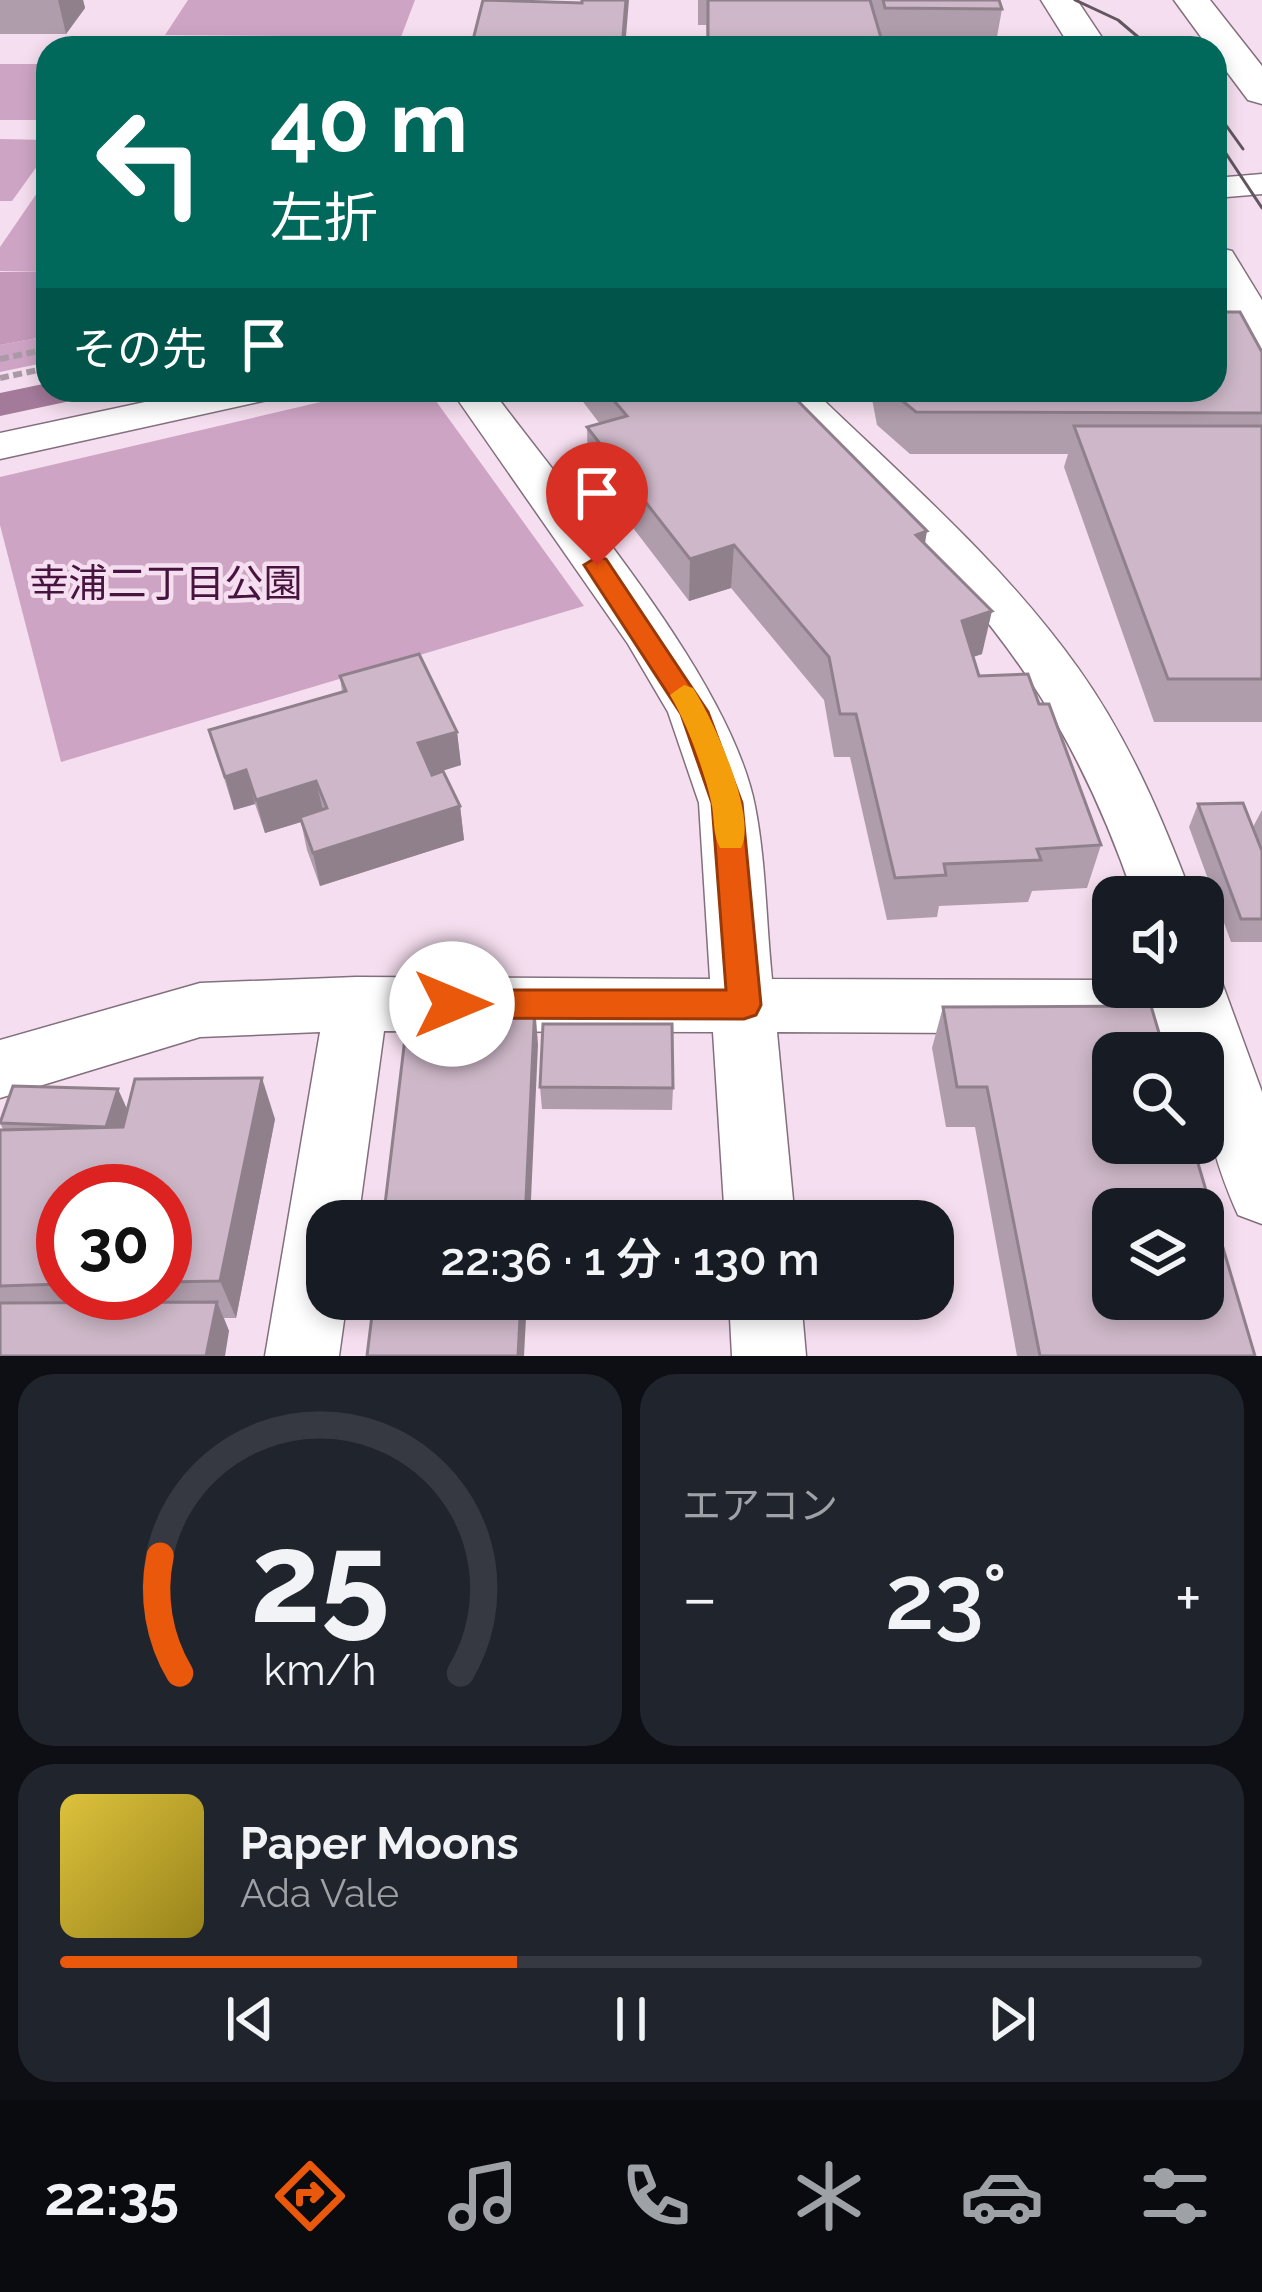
<!DOCTYPE html>
<html lang="ja">
<meta charset="utf-8">
<style>
body{margin:0;font-family:Raleway,"Noto Sans JP",sans-serif;background:#20242c;color:#f1f3f6;height:100vh;display:flex;flex-direction:column;font-size:45px;white-space:nowrap}
*{box-sizing:border-box;margin:0}
p{font-size:39px;color:#9ea1a6}
.icon{flex:none;width:66px;height:66px;fill:none;stroke:currentColor;stroke-width:2;stroke-linecap:round;stroke-linejoin:round}
.map{position:relative;height:1356px;overflow:hidden}
.drawer{display:flex;flex-direction:column;gap:18px;padding:18px;background:#0d0f14;flex:1}
.drawer>*{flex:none}
.banner{position:absolute;left:36px;top:36px;width:1191px;height:366px;border-radius:36px;box-shadow:0 6px 18px #0003;background:#00695c;color:#fff;overflow:hidden}
.tools{position:absolute;left:1092px;top:876px;display:grid;gap:24px}
.tools a{display:grid;place-items:center;width:132px;height:132px;border-radius:24px;background:#171b24;box-shadow:0 6px 18px #0003;font-size:60px}
.speed{position:absolute;left:36px;top:1164px;display:flex;gap:24px;font-size:60px;font-weight:700;text-align:center}
.speed>*{display:grid;place-content:center;width:156px;height:156px;border-radius:50%;background:#171b24;box-shadow:0 6px 18px #0003;line-height:1}
.speed .limit{border:18px solid #d22;background:#fff;color:#111}
.pin{position:absolute;display:grid;place-items:center;width:102px;height:102px;color:#fff;margin:-123px -51px;border-radius:50% 50% 50% 0;rotate:-45deg;box-shadow:0 0 12px #0007}
.pin .icon{rotate:45deg}
.me{position:absolute;width:132px;margin:-66px;rotate:90deg;stroke-linejoin:round;filter:drop-shadow(0 0 9px #0008)}
.turn{display:flex;align-items:center;gap:42px;height:252px;padding:0 36px;font-size:54px}
.turn .icon{width:156px;height:156px;stroke-width:2.5}
.turn b{display:block;font-size:84px;line-height:102px}
.then{display:flex;align-items:center;height:114px;padding:0 36px;background:#0003;gap:24px;font-size:45px}
.big{font-size:90px;font-weight:600;line-height:1.1}
.drawer .card{flex:1;display:flex;flex-direction:column;justify-content:center;gap:18px;min-width:0;padding:0 42px;border-radius:36px;background:#20242c}
.drawer .dial{align-items:center;gap:0}
.dial svg{height:312px;overflow:visible;fill:none;stroke:#363941;stroke-width:7;stroke-linecap:round;text-anchor:middle}
.dial text{fill:#f1f3f6;stroke:none}
.song{display:flex;align-items:center;gap:36px}
.cover{width:144px;height:144px;border-radius:18px;background:linear-gradient(135deg,hsl(50 70% 55%),hsl(50 70% 35%))}
.played{height:12px;border-radius:6px;background:linear-gradient(90deg,#ea580c 40%,#363941 40%)}
.keys{display:flex;justify-content:space-around;direction:ltr}
.heat{display:flex;justify-content:space-between;align-items:center;font-size:66px;direction:ltr}
.drawer .tiles{flex:1;display:grid;gap:18px;grid-template-columns:1fr 1fr}
.card:last-child{grid-column:span 2}
.trip{position:absolute;left:306px;top:1200px;width:648px;height:120px;border-radius:36px;background:#171b24;box-shadow:0 6px 18px #0003;font-weight:600;line-height:120px;text-align:center}
.tabs{display:flex;height:192px;justify-content:space-around;align-items:center;background:#090b0e;color:#9ea1a6}
.tabs .icon{width:84px;height:84px}
.tabs .on{color:#ea580c}
.tabs b{font-size:54px;color:#f1f3f6}
.map>svg:first-child{display:block}
.green{fill:#cea4c4}
.forest{fill:#c398b9}
.water{fill:#a47a9a}
.lines{fill:none;stroke-linecap:round;stroke-linejoin:round}
.minor-casing{stroke:#836f7e;stroke-width:3}
.highway-casing{stroke:#836f7e;stroke-width:3}
.path{stroke:#ab99a7;stroke-width:6;stroke-dasharray:9 4.5;stroke-linecap:butt}
.minor{fill:#fff;fill-rule:evenodd}
.highway{fill:#fff;fill-rule:evenodd}
.tram{stroke:#635660;stroke-width:3}
.wall{fill:#b09dac;fill-rule:evenodd}
.shaded-wall{fill:#90808c}
.building{fill:#cdb7c8;stroke:#90808c;stroke-width:3;fill-rule:evenodd}
.route{fill:#ea580c;stroke:#983908;stroke-width:3}
.slow{fill:#f59e0b}
.labels{text-anchor:middle;dominant-baseline:central;stroke-width:9;stroke-linejoin:round;paint-order:stroke}
.park-label{font-size:39px;fill:#47133f;stroke:#f5deef}
</style>
<div class="map">
<svg width="1262" height="1356" viewBox="0 0 1262 1356">
<rect width="100%" height="100%" fill="#f5deef"/>
<g class="green">
<path d="M188,0H415L401,37L165,35Z"/>
<rect x="0" y="64" width="48" height="56"/>
<path d="M0,139L48,140V151L12,201H0Z"/>
<path d="M48,177V272L0,271V247Z"/>
<path d="M48,336V362L0,372V345Z"/>
<path d="M372,390H428L584,606L61,762L0,525V477Z"/>
</g>
<path class="forest" d="M0,272H48V336L0,345Z"/>
<path class="water" d="M48,383V390H122L0,416V393Z"/>
<g class="lines">
<defs>
<g id="minor">
<path d="M1262,174V194L1215,198V178Z"/>
<path d="M201,390H278L272,399L258,402L0,459V433Z"/>
<path d="M451,390H492C571,497 730,678 755,806C766,862 766,922 772,979L1113,980V987H1203V964L1217,969L1262,1092V1224L1238,1215C1212,1156 1203,1117 1203,1053H1184L1178,1034L777,1032L795,1221H725L713,1032L384,1031L358,1221H327V1299H347L339,1356H265L320,1032L200,1037L0,1098V1040L200,983L356,977L710,979L699,803L668,712L628,644Z"/>
<path d="M770,390H813C905,479 1004,564 1078,668C1128,738 1162,817 1192,897H1134C1081,743 1017,644 904,528C861,483 805,441 770,390Z"/>
<path d="M729,1299H801L806,1356H732Z"/>
</g>
<g id="highway">
<path d="M1041,0H1077L1109,48H1071Z"/>
<path d="M1174,0H1210L1262,66V104L1248,100L1215,56V48H1209Z"/>
<path d="M1215,247L1232,251L1262,300V358L1244,354L1215,304Z"/>
</g>
</defs>
<use href="#minor" class="minor-casing"/>
<use href="#highway" class="highway-casing"/>
<g class="path">
<path d="M0,359L48,349"/>
<path d="M0,378L48,368"/>
</g>
<use href="#minor" class="minor"/>
<use href="#highway" class="highway"/>
<g class="tram">
<path d="M1075,0L1118,20L1151,48"/>
<path d="M1215,110L1243,149"/>
<path d="M1215,137L1262,208"/>
</g>
</g>
<g class="wall">
<path d="M0,0H83L85,8L66,34H0Z"/>
<path d="M698,0H999L1002,9L995,48H707L706,25H698Z"/>
<path d="M1262,352V722H1154L1064,467L1068,454H910L877,425L872,399L849,398L848,390H1215Z"/>
<path d="M574,390H787L925,544L982,654L973,657L979,676L1039,704L1101,845L1087,888L1032,891L1028,902L939,906L937,917L887,920L850,757H834L824,700L731,588L689,601L588,469L587,427L600,424Z"/>
<path d="M340,676L457,732L461,765L432,774L460,806L464,840L320,886L307,850L301,822L265,833L255,804L234,810L209,730L342,692Z"/>
<path d="M1198,804L1253,827L1262,810V942H1231L1189,827Z"/>
<path d="M943,1007L1255,1356H1017L975,1127H946L932,1048Z"/>
<path d="M540,1087L673,1088L672,1110L542,1109Z"/>
<path d="M128,1110L275,1119L236,1318H224L229,1331L0,1356V1130L3,1129L0,1123ZM63,1191H165V1293H63Z"/>
</g>
<g class="shaded-wall">
<path d="M58,0H83L85,8L66,34Z"/>
<path d="M626,0H629L625,48H622Z"/>
<path d="M927,531L920,574L916,535Z"/>
<path d="M734,545L731,588L689,601L690,559Z"/>
<path d="M992,611L982,654L954,663L962,621Z"/>
<path d="M457,732L461,765L422,777L418,743Z"/>
<path d="M246,770L255,804L234,810L225,777Z"/>
<path d="M316,781L324,815L265,833L256,800Z"/>
<path d="M460,806L464,840L320,886L313,853Z"/>
<path d="M535,1004L538,1045L530,1221H525Z"/>
<path d="M262,1078L275,1119L236,1318L220,1281Z"/>
<path d="M118,1089L128,1111L116,1148L106,1127Z"/>
<path d="M521,1299H527L524,1356H518Z"/>
<path d="M217,1302L229,1331L225,1356H206Z"/>
</g>
<g class="building">
<path d="M483,0L582,3V0H626L622,48H471Z"/>
<path d="M708,0H870L884,48H708Z"/>
<path d="M883,0H999L1002,9L885,8Z"/>
<path d="M1215,312H1240L1262,352V413L916,412L889,390H1215Z"/>
<path d="M605,390H787L927,531L916,535L992,611L962,621L979,676L1028,674L1039,704H1049L1101,845L1037,849L1041,860L944,864L946,875L895,878L856,714H840L829,657L734,545L690,559L587,427L627,416Z"/>
<path d="M1074,426H1262V679H1168Z"/>
<path d="M419,654L457,732L418,743L432,775L443,771L460,806L313,853L300,817L327,808L316,781L256,800L246,770L225,777L209,730L346,691L340,676Z"/>
<path d="M1243,803L1262,851V919H1241L1198,804Z"/>
<path d="M535,1004L525,1221H383L409,1005Z"/>
<path d="M1151,1006L1165,1053H1113V1143H1192L1255,1356H1040L987,1087H957L943,1007ZM1113,1209H1203V1299H1113Z"/>
<path d="M543,1024H672L673,1088L540,1087Z"/>
<path d="M262,1078L220,1281L165,1282V1191H63V1284L0,1286V1130L123,1127L135,1079Z"/>
<path d="M13,1086L118,1089L106,1127L0,1123Z"/>
<path d="M374,1299H521L518,1356H367Z"/>
<path d="M217,1302L206,1356H0V1303Z"/>
</g>
<path class="route" d="M597,557L606,559L708,712L742,803L761,1005L756,1015L744,1019L452,1018L440,1014L435,1004L440,994L452,990H726L712,803L681,714L584,565Z"/>
<path class="slow" d="M684,685L693,688C712,717 758,816 741,848H720C712,833 715,817 711,801C703,766 688,726 670,695Z"/>
<g class="labels">
<g class="park-label">
<text x="166" y="583">幸浦二丁目公園</text>
</g>
</g>
</svg>
<div class="tools">
<a><svg class="icon" aria-label="sound" viewBox="0 0 24 24"><path d="M4 9h4l5-4v14l-5-4H4zM17 9q2 3 0 6"/></svg></a>
<a><svg class="icon" aria-label="search" viewBox="0 0 24 24"><circle cx="10" cy="10" r="6"/><path d="M15 15l6 6"/></svg></a>
<a><svg class="icon" aria-label="layers" viewBox="0 0 24 24"><path d="M12 4l9 5-9 5-9-5zM3 14l9 5 9-5"/></svg></a>
</div>
<div class="speed"><div class="limit">30</div></div>
<div class="pin" style="left:597px;top:565px;background:#d93025"><svg class="icon" aria-label="arrive" viewBox="0 0 24 24"><path d="M6 21V4h12l-3 4 3 4H6"/></svg></div>
<svg class="me" style="left:452px;top:1004px" viewBox="-20 -20 40 40"><circle r="19" fill="#fff"/><path d="M0-13L10 11 0 6-10 11z" fill="#ea580c"/></svg>
<div class="trip">22:36 · 1 分 · 130 m</div>
<div class="banner">
<div class="turn"><svg class="icon" aria-label="left" viewBox="0 0 24 24"><path d="M17 20v-9H6M10 6l-5 5 5 5"/></svg><div><b>40 m</b>左折</div></div>
<div class="then">その先<svg class="icon" aria-label="arrive" viewBox="0 0 24 24"><path d="M6 21V4h12l-3 4 3 4H6"/></svg></div>
</div>
</div>
<section class="drawer">
<div class="tiles">
<div class="card dial"><svg viewBox="0 0 100 80">
<path d="M14 69A42 42 0 1 1 86 69"/>
<path d="M14 69A42 42 0 0 1 9 39" stroke="#ea580c"/>
<text x="50" y="56" font-size="32" font-weight="700">25</text>
<text x="50" y="72" font-size="11">km/h</text>
</svg></div>
<div class="card"><p>エアコン</p>
<div class="heat"><a>−</a><b class="big">23°</b><a>+</a></div>
</div>
<div class="card">
<div class="song"><i class="cover"></i><div><b>Paper Moons</b><p>Ada Vale</p></div></div>
<div class="played"></div>
<div class="keys"><svg class="icon" aria-label="previous" viewBox="0 0 24 24"><path d="M18 5L8 12l10 7zM5 5v14"/></svg><svg class="icon" aria-label="pause" viewBox="0 0 24 24"><path d="M8 5v14M16 5v14"/></svg><svg class="icon" aria-label="next" viewBox="0 0 24 24"><path d="M6 5l10 7-10 7zM19 5v14"/></svg></div>
</div>
</div>
</section>
<nav class="tabs">
<b>22:35</b>
<svg class="icon on" aria-label="directions" viewBox="0 0 24 24"><path d="M12 3l9 9-9 9-9-9zM9 14v-3h6M13 9l2 2-2 2"/></svg>
<svg class="icon" aria-label="music" viewBox="0 0 24 24"><path d="M9 18V5l10-2v13"/><circle cx="6" cy="18" r="3"/><circle cx="16" cy="16" r="3"/></svg>
<svg class="icon" aria-label="phone" viewBox="0 0 24 24"><path d="M5 4h4l2 5-3 2q2 4 5 5l2-3 5 2v4C11 20 4 13 5 4z"/></svg>
<svg class="icon" aria-label="climate" viewBox="0 0 24 24"><path d="M12 3v18M4 7l16 10M4 17L20 7"/></svg>
<svg class="icon" aria-label="car" viewBox="0 0 24 24"><path d="M5 17H2v-5l4-1 3-4h7l3 4 3 1v5h-3M9 17h6M6 11h13"/><circle cx="7" cy="17" r="2"/><circle cx="17" cy="17" r="2"/></svg>
<svg class="icon" aria-label="filters" viewBox="0 0 24 24"><path d="M4 7h16M4 17h16"/><circle cx="9" cy="7" r="2"/><circle cx="15" cy="17" r="2"/></svg>
</nav>
